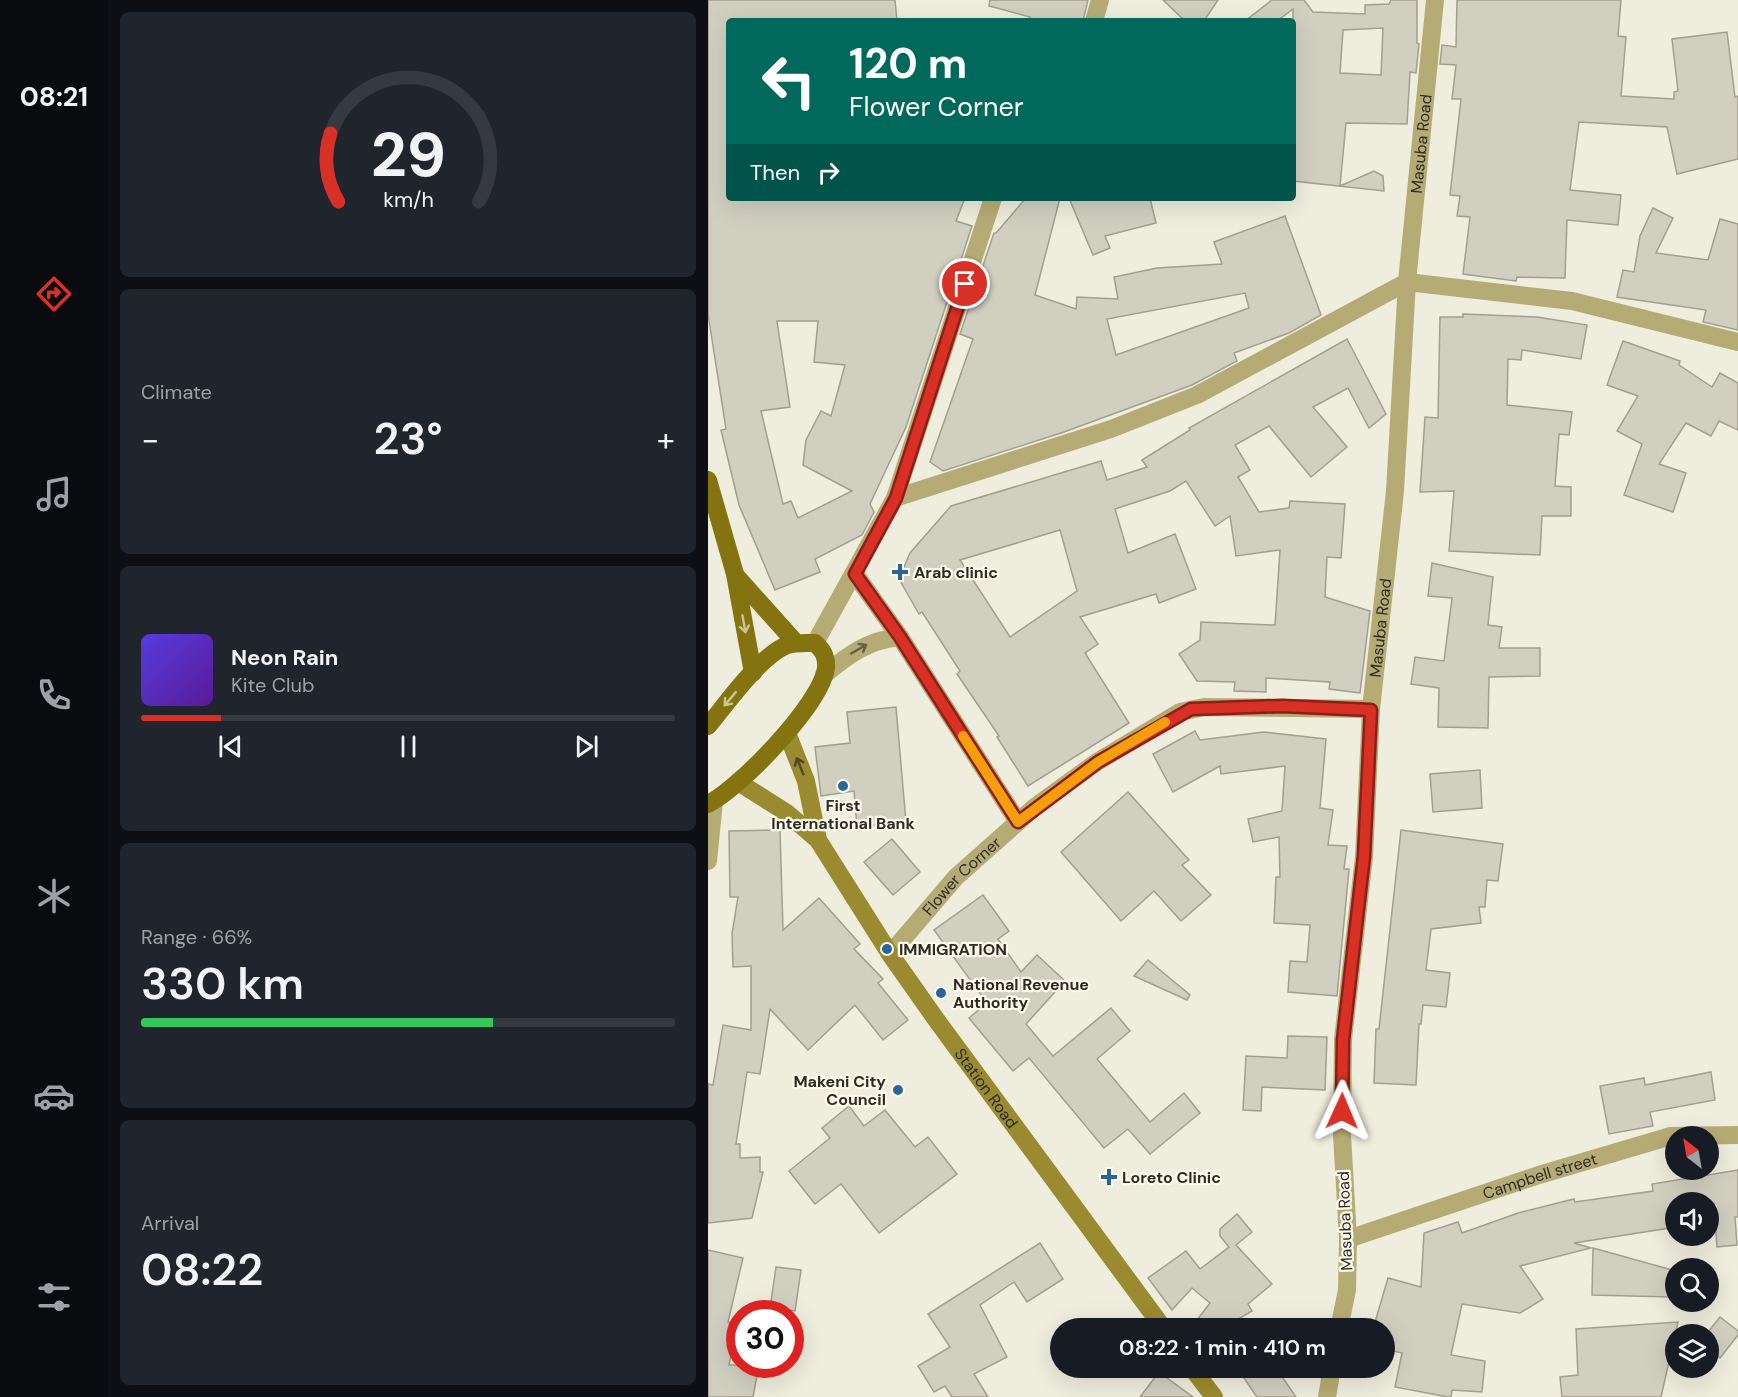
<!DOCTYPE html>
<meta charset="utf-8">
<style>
body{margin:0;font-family:"DM Sans",sans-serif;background:#20242c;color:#f1f3f6;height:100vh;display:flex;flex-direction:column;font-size:22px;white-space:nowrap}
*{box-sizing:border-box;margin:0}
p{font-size:20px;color:#9ea1a6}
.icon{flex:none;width:33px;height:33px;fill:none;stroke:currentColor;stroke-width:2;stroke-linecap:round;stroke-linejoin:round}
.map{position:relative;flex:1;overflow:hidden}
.side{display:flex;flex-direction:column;gap:12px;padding:12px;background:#0d0f14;width:600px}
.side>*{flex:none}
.banner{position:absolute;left:18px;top:18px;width:570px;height:183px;border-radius:6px;box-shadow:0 6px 24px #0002;background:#00695c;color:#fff;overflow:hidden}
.needle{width:39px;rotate:329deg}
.fabs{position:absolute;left:957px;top:1126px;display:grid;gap:12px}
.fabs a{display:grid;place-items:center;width:54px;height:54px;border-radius:50%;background:#171b24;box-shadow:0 6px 24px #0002;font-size:30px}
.speed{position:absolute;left:18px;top:1300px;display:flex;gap:12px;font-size:30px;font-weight:700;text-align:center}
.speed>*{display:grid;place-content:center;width:78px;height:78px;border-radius:50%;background:#171b24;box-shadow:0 6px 24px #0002;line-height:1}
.speed .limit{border:9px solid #d22;background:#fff;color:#111}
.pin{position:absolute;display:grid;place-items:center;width:51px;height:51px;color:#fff;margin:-26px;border:3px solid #fff;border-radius:50%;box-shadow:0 2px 6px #0007}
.me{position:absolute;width:66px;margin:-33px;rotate:1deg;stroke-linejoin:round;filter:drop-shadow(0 0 4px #0008)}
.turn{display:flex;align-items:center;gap:21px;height:126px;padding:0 24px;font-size:27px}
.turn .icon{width:78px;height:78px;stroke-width:2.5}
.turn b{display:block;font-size:42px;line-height:51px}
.then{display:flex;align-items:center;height:57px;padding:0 24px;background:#0003;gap:12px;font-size:22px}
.big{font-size:45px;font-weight:600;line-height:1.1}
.side .tile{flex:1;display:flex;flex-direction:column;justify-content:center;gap:9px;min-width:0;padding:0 21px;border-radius:9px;background:#20242c}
.side .dial{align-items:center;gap:0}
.dial svg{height:156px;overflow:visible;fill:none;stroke:#363941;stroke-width:7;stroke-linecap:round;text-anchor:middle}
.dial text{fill:#f1f3f6;stroke:none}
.song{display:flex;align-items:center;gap:18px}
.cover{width:72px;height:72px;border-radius:9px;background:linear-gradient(135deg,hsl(250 70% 55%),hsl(270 70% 35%))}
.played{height:6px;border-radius:3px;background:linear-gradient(90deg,#d93025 15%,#363941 15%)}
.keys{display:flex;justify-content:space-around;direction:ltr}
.heat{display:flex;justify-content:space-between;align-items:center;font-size:33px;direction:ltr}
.charge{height:9px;border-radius:4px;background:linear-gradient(90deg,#34c759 66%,#363941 0)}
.trip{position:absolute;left:342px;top:1318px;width:345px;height:60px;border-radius:30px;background:#171b24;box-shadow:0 6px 24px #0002;font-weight:600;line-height:60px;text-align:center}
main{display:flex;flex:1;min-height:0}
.menu{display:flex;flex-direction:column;width:108px;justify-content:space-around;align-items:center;background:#090b0e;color:#9ea1a6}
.menu .icon{width:42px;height:42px}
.menu .on{color:#d93025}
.menu b{font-size:27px;color:#f1f3f6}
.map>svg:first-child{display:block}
.building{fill:#d1cfc0;stroke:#a19f90;stroke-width:1.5;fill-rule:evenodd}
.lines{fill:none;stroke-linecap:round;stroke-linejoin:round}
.minor{stroke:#b5ac75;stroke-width:18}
.tertiary{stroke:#b5ac75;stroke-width:18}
.secondary{stroke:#9a8b30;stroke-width:18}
.primary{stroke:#83740f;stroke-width:18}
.oneway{stroke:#ccc492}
.oneway2{stroke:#635f45}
.oneway3{stroke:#4d4828}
.route-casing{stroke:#8d1f18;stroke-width:15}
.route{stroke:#d93025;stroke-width:10}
.slow{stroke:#f59e0b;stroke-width:10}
.poi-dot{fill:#29649b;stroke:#fdfaea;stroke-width:2}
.labels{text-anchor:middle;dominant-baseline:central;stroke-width:4.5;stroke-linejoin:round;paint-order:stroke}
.street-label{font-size:16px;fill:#2c2b25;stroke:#fdfaea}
.poi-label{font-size:16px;font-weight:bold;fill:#2c2b25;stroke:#fdfaea;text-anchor:start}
</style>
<main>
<nav class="menu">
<b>08:21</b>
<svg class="icon on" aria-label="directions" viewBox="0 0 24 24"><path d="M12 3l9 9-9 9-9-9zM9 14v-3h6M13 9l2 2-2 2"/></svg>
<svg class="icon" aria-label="music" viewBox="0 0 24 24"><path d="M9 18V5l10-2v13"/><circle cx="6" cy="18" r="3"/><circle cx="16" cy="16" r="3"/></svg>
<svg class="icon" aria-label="phone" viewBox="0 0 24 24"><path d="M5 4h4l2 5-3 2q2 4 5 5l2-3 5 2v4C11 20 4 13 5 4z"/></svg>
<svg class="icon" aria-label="climate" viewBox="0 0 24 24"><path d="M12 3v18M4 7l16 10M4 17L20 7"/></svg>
<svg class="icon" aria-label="car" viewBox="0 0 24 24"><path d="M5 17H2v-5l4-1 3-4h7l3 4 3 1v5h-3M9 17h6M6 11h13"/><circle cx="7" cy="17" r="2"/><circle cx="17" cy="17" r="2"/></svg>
<svg class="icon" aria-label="filters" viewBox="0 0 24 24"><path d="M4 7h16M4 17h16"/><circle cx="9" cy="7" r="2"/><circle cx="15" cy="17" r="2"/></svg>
</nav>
<section class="side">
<div class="tile dial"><svg viewBox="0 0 100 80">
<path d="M14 69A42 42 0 1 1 86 69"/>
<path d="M14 69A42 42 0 0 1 10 34" stroke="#d93025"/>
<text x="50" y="56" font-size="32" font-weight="700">29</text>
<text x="50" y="72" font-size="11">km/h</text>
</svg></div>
<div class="tile"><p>Climate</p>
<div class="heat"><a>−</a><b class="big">23°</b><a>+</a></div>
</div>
<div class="tile">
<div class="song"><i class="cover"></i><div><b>Neon Rain</b><p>Kite Club</p></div></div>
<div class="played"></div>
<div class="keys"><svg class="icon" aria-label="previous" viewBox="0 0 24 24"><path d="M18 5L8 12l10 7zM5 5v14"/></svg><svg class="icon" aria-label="pause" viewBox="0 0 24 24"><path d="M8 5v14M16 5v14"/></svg><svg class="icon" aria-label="next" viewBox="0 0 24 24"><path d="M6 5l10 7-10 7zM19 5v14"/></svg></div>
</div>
<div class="tile"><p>Range · 66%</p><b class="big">330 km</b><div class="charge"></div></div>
<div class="tile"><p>Arrival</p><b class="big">08:22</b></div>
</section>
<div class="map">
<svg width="1030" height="1397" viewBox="0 0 1030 1397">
<rect width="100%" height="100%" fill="#efeddd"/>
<g class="building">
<path d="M0,0H187L189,21H21V198H257L248,221L264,226L198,427L162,504L166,512L154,535L107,559L112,572L67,590L31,505L13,430L18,429L0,314ZM69,321H110L106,362L137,365L123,416L113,411L98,440L95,465L144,491L90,518L83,501L75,504L53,411L82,407Z"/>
<path d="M282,0H380L375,21H321L322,17L281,6Z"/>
<path d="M455,0H510L496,21H477Z"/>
<path d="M564,0H596L605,12L657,14V5L681,4L683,0H709V43L711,44L708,73L702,72L699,124L638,123L632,186L666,171L675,176L676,191L585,181V9L569,21H537ZM675,28L673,75L632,73L635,30Z"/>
<path d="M749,0H913L910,36L918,37L913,96L966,99V92L970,91L964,39L1019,32L1027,97L1030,96V159L969,174L959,127L871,122L862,190L913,195L910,225L859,220L857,278L809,277L808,281L755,274L762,217L749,216L752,196L742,195L753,99H744L748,65L732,64L734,45L748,47Z"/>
<path d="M318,198H352L327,295L368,309L369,297L410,299L406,277L449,268L514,264L506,242L577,216L613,315L581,333L526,353L529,361L484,385L356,432L235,471L222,462L265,339L252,334L286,233H288ZM537,293L541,308L408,355L399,319Z"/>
<path d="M361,198H442L448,223L397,236L402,248L385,255Z"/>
<path d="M945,208L965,218L948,253L1000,260L1012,219L1030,224V330L995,322L998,310L909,297L915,270L926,272L932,236Z"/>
<path d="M755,314L829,317L879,325L873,359L814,350L813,360L800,359L799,405L864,412L861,435L851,434L847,486L863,487V516H834L832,555L741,551L746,491L712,492L717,417L730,418L732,317H755Z"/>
<path d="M639,339L678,414L661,428L640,388L605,407L639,447L603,477L561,426L527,445L542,470L530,477L551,512L581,508L582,501L637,504L633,558L619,557L617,597L662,611L652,693L621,689L622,682L558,678V692L526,691L527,682L489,681L471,654L492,640L493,622L567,625L572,550L528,556L522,516L507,526L478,481L462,491L407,509L420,553L467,534L488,589L451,603L448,594L372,617L390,644L377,653L421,723L320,786L289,737L291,736L249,674L252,671L214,612L211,614L191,579L202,553L243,506L393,461L399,480L439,467L434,460L482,430L481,428ZM352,530L369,591L302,637L252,560Z"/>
<path d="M915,341L972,361L971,365L1004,387L1012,373L1030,383V430L1011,421L1003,436L978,423L951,464L978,473L965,512L916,495L934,444L909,431L930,396L899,385Z"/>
<path d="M724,563L785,577L780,625L794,627L791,648H832V676L781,677L780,728L730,727L731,688L703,684L707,657L736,661L744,598L720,596Z"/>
<path d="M188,707L198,822L149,827L146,791L113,796L107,747L142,743L139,712Z"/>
<path d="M487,731L492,740L556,732L618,739L612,808L625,810L620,845L639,846L636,869H641L629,996L580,992L582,961L599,962L602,925L566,923L568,877H572L571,837L545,842L540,819L574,811L577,766L513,774L512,766L465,792L445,754Z"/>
<path d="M772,770L774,808L725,812L722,774Z"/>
<path d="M420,792L481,860L474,865L503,895L473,921L446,891L413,921L353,852Z"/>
<path d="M72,830L75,930L111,898L152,944L146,949L175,979L170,983L200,1020L175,1040L147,1005L100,1050L62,1009L52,1074L39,1072L28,1144H32V1158L52,1157V1172H55L44,1218L0,1223V1084L5,1085L15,1025L43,1030V966L25,967L24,934L30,897H22L21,831Z"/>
<path d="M693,830L795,844L790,881L779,880L777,907H771L773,923L723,929L718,970L742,973L738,1007L715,1005L713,1024H711L708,1085L666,1083L668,1029H671Z"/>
<path d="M184,839L212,872L185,895L156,862Z"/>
<path d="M275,895L301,931L290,939L313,972L329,955L357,981L318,1024L345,1056L403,1008L422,1031L389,1059L442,1122L476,1093L492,1113L442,1154L420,1129L396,1148L321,1058L305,1071L261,1018L279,1003L226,930Z"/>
<path d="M440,960L482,995L479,1000L426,976Z"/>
<path d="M580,1036L619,1037L617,1090L554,1087L553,1111L535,1110L538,1056L579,1058Z"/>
<path d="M1003,1072L1007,1100L942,1112L945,1126L901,1134L892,1086L936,1078L937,1085Z"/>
<path d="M141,1106L156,1126L177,1110L207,1147L220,1137L249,1174L171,1233L133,1184L107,1204L81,1171L122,1138L114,1128Z"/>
<path d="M1030,1170V1217H1027L1029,1245L1009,1247L1006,1203H968V1227L866,1243L883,1248L812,1266L835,1299L812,1313L754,1304L743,1355L777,1361L774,1392L744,1390L743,1397H740L687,1387L694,1353L676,1349V1329H665L680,1278L713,1287L716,1233L750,1222L754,1233L810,1213L866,1199L867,1202L945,1191L944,1184Z"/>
<path d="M529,1214L544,1232L528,1245L564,1284L540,1304L544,1311L527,1321L533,1329H482L502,1303L484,1288L464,1310L440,1278L478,1251L492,1269L521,1247L512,1236V1229Z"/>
<path d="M332,1243L355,1279L319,1302L306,1282L272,1305L299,1357L266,1374L280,1397H244L237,1386L226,1392L210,1366L242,1347L220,1314Z"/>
<path d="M885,1248L968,1271L962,1297L884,1295Z"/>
<path d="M0,1250L35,1258L20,1322L29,1323L21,1365H51L45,1397H0Z"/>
<path d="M68,1267L93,1270L87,1311L62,1308Z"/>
<path d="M1012,1317L1030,1331V1335L1012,1358L1000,1349V1332Z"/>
<path d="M970,1322L953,1397H854L852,1377L870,1375L868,1329Z"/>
<path d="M529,1368H568L588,1397H549Z"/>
<path d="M451,1372L485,1397H432Z"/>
</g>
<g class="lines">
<g class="minor">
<path d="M386,21L392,0"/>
<path d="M187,498L403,429L489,395L699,282L864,301L1030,342"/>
<path d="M147,574L192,637L310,822"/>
<path d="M107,643L187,498L285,198"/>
<path d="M116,675C140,655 160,640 192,637"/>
<path id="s1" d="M182,954L248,877L328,806L389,762L472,712L496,707L663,709"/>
<path id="s2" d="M640,1239L831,1175L963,1136L1030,1135"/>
<path id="s3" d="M631,1329L639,1290L640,1239L634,1135L635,1039L656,857L663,709L687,491L699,282L727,0"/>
<path d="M619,1397L624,1368"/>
</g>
<path class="tertiary" d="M0,861L6,801"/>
<g class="secondary">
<path d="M79,733L98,781L110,840"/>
<path id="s4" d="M30,782L79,813L110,840L182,954L227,1018L456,1329"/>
<path d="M484,1368L506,1397"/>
</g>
<g class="primary">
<path d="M0,480L27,574L45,673"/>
<path d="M28,576L88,643"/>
<path d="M0,726C20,702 51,657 79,645C88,642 98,643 107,643C115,650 119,657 118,668C113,704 32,788 0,804"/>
</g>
</g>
<defs><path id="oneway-shaft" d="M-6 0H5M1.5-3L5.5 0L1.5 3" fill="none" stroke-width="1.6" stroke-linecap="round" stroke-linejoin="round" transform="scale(1.5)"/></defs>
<g class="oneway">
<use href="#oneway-shaft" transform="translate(36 624) rotate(80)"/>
<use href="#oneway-shaft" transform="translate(22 699) rotate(130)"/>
</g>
<use class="oneway2" href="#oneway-shaft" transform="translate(151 649) rotate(-30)"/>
<use class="oneway3" href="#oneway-shaft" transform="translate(92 766) rotate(-112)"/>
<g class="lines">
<defs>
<path id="route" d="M257,284L188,498L147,574L192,637L310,822L390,762L483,709L574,706L663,710L656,856L635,1040L634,1111"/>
</defs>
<use href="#route" class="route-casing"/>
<use href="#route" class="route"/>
<path class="slow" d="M255,736L310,822L390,762L457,722"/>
</g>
<g class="poi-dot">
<path d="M189 563h6v6h6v6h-6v6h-6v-6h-6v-6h6z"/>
<circle cx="135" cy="786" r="6"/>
<circle cx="179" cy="949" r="6"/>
<circle cx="233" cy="993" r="6"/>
<circle cx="190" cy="1090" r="6"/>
<path d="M398 1168h6v6h6v6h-6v6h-6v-6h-6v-6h6z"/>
</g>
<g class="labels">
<g class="street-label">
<text stroke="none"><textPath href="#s3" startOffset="1190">Masuba Road</textPath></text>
<text stroke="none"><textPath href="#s3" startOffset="704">Masuba Road</textPath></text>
<text stroke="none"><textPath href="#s1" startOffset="106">Flower Corner</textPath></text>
<text stroke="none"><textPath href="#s4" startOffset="399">Station Road</textPath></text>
<text stroke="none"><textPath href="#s2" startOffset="202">Campbell street</textPath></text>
<text transform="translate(637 1221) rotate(-92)">Masuba Road</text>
</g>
<g class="poi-label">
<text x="206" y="572">Arab clinic</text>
<text x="135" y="805" text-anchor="middle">First<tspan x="135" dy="18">International Bank</tspan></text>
<text x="191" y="949">IMMIGRATION</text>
<text x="245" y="984">National Revenue<tspan x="245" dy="18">Authority</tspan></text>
<text x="178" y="1081" text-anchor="end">Makeni City<tspan x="178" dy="18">Council</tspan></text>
<text x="414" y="1177">Loreto Clinic</text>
</g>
</g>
</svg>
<div class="fabs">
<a><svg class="needle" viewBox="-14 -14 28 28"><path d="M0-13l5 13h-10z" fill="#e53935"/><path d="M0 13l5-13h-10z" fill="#9ea1a6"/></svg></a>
<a><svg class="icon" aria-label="sound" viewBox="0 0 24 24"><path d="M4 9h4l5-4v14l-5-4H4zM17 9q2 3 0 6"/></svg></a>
<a><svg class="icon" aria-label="search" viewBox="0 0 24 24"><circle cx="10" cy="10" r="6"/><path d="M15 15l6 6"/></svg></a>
<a><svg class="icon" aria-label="layers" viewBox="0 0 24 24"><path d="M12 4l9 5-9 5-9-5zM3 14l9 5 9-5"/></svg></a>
</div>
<div class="speed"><div class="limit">30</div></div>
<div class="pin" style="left:257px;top:284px;background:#d93025"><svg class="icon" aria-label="arrive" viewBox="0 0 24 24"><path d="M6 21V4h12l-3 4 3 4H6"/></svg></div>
<svg class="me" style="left:634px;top:1111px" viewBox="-20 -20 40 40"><path d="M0-17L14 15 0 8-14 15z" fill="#d93025" stroke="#fff" stroke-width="4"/></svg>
<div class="trip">08:22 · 1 min · 410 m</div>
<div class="banner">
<div class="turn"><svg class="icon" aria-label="left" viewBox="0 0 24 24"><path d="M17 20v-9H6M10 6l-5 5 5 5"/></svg><div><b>120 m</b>Flower Corner</div></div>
<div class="then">Then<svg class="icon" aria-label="right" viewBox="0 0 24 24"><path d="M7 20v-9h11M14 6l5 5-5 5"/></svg></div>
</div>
</div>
</main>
